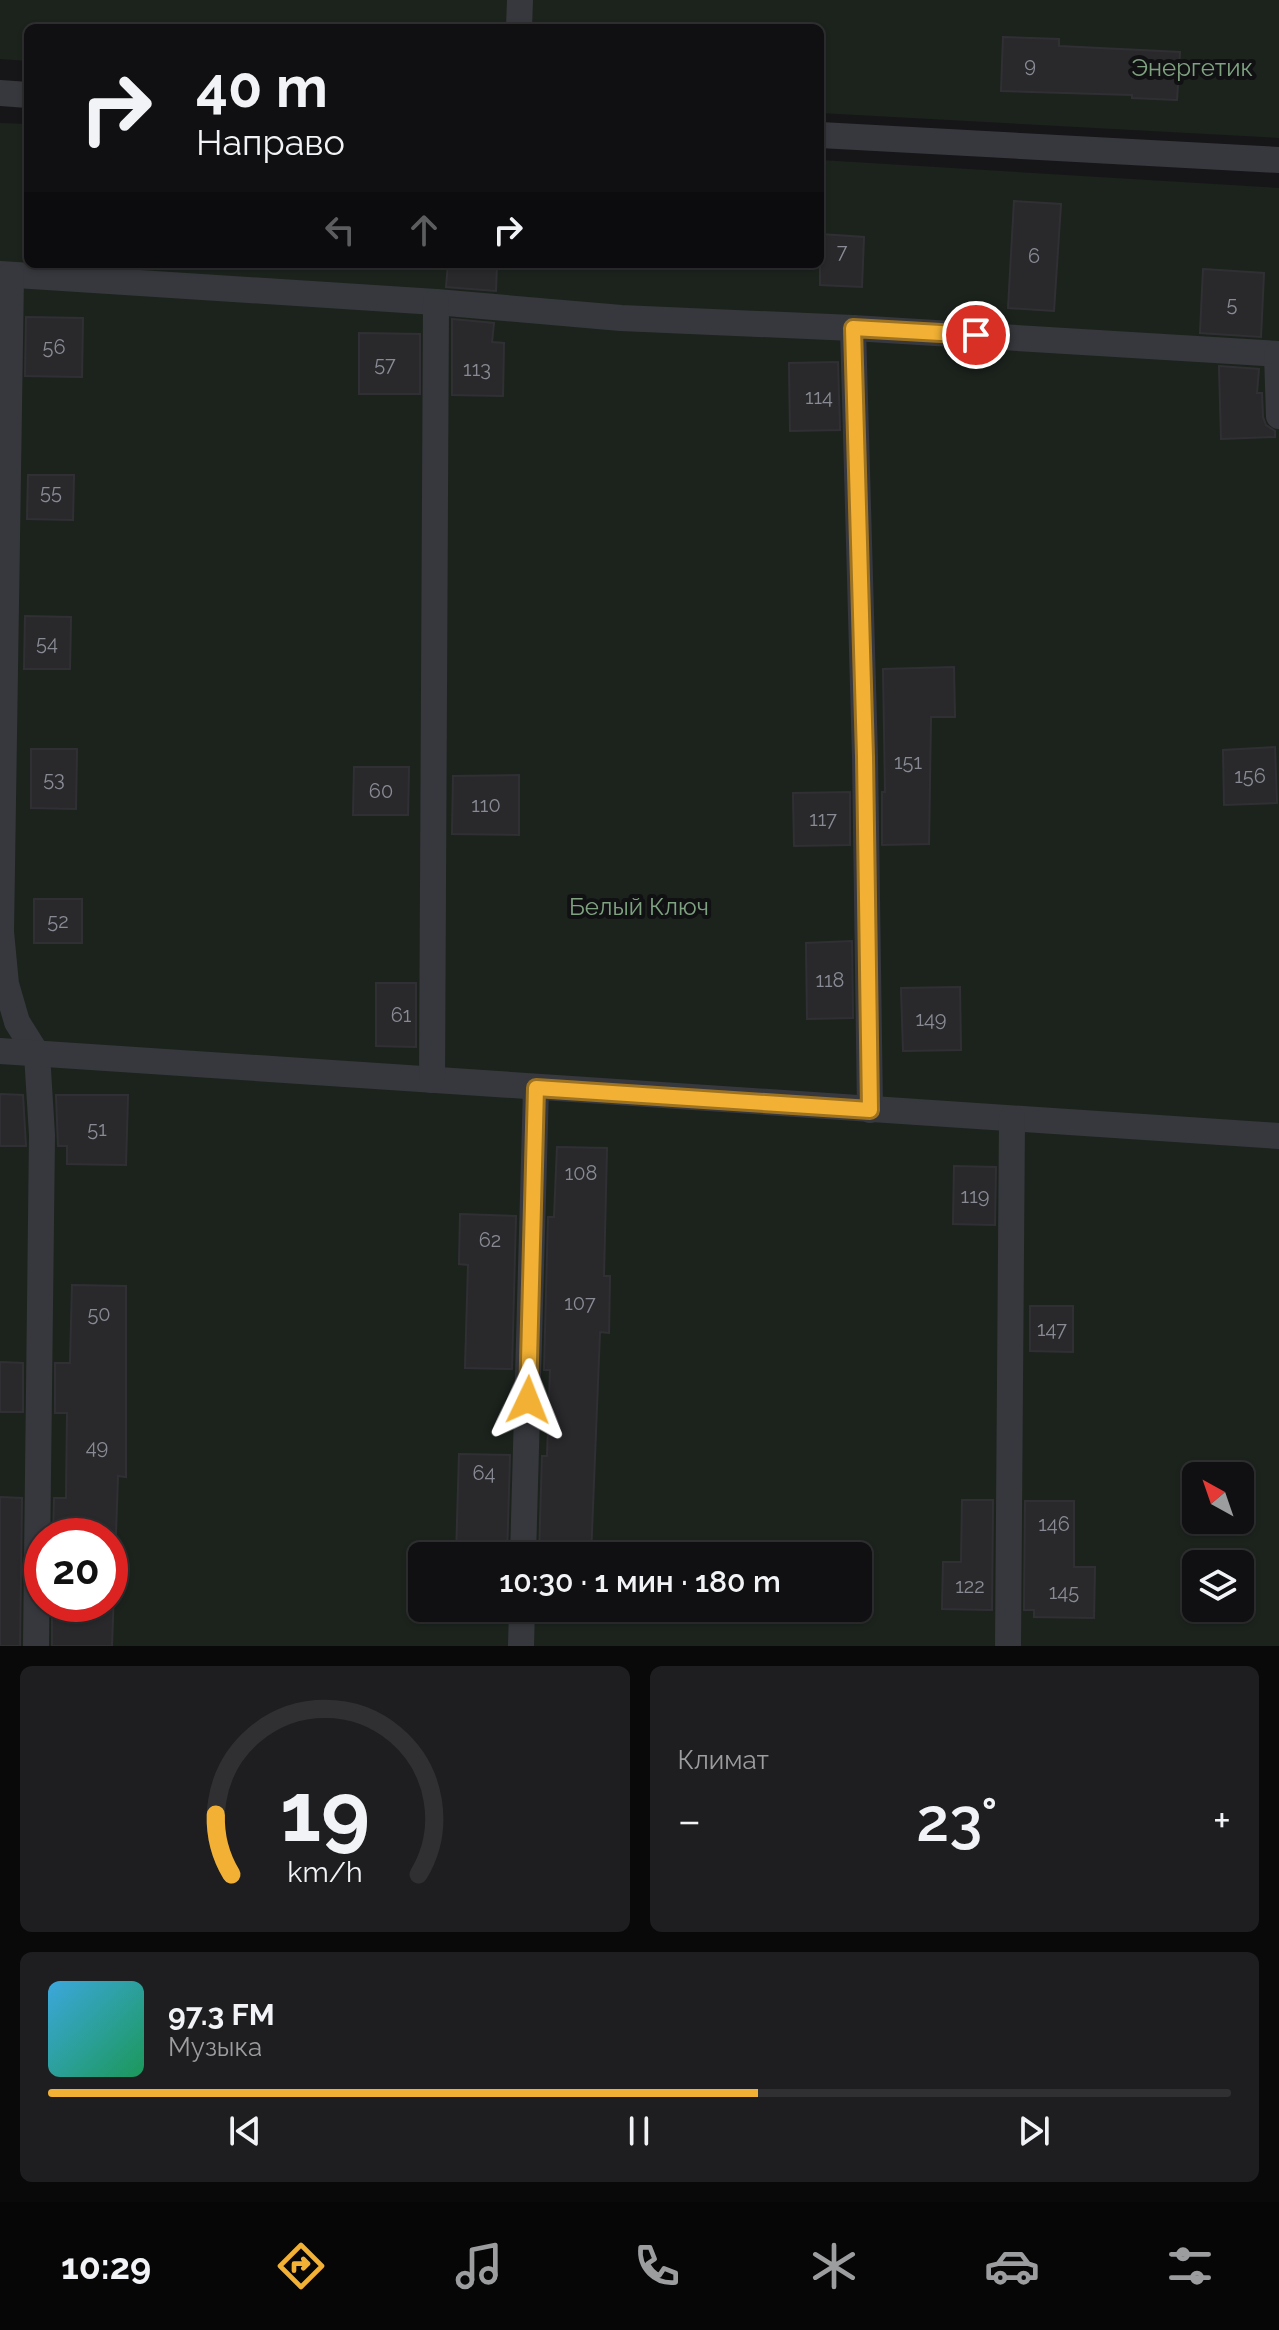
<!DOCTYPE html>
<html lang="ru">
<meta charset="utf-8">
<style>
body{margin:0;font-family:Raleway,sans-serif;background:#1e1e20;color:#f1f3f6;height:100vh;display:flex;flex-direction:column;font-size:30px;white-space:nowrap}
*{box-sizing:border-box;margin:0}
p{font-size:26px;color:#9c9d9f}
.icon{flex:none;width:44px;height:44px;fill:none;stroke:currentColor;stroke-width:2;stroke-linecap:round;stroke-linejoin:round}
.map{position:relative;height:1646px;overflow:hidden}
.panel{display:flex;flex-direction:column;gap:20px;padding:20px;background:#09090a;flex:1}
.panel>*{flex:none}
.top-card{position:absolute;left:24px;top:24px;width:800px;height:244px;border-radius:12px;box-shadow:0 2px 6px #0004,0 0 0 2px #303032;background:#101012;color:#f1f3f6;overflow:hidden}
.needle{width:52px;rotate:320deg}
.fabs{position:absolute;left:1182px;top:1462px;display:grid;gap:16px}
.fabs a{display:grid;place-items:center;width:72px;height:72px;border-radius:12px;background:#101012;box-shadow:0 2px 6px #0004,0 0 0 2px #303032;font-size:40px}
.speed{position:absolute;left:24px;top:1518px;display:flex;gap:16px;font-size:40px;font-weight:700;text-align:center}
.speed>*{display:grid;place-content:center;width:104px;height:104px;border-radius:50%;background:#101012;box-shadow:0 2px 6px #0004,0 0 0 2px #303032;line-height:1}
.speed .limit{border:12px solid #d22;background:#fff;color:#111}
.pin{position:absolute;display:grid;place-items:center;width:68px;height:68px;color:#fff;margin:-34px;border:4px solid #fff;border-radius:50%;box-shadow:0 2px 8px #0007}
.me{position:absolute;width:88px;margin:-44px;rotate:2deg;stroke-linejoin:round;filter:drop-shadow(0 0 6px #0008)}
.turn{display:flex;align-items:center;gap:28px;height:168px;padding:0 40px;font-size:36px}
.turn .icon{width:104px;height:104px;stroke-width:2.5}
.turn b{display:block;font-size:56px;line-height:68px}
.lanes{display:flex;align-items:center;height:76px;padding:0 40px;background:#0003;justify-content:center;gap:40px;direction:ltr}
.lanes .off{opacity:.35}
.big{font-size:60px;font-weight:600;line-height:1.1}
.panel .card{flex:1;display:flex;flex-direction:column;justify-content:center;gap:12px;min-width:0;padding:0 28px;border-radius:12px;background:#1e1e20}
.panel .dial{align-items:center;gap:0}
.dial svg{height:208px;overflow:visible;fill:none;stroke:#303032;stroke-width:7;stroke-linecap:round;text-anchor:middle}
.dial text{fill:#f1f3f6;stroke:none}
.song{display:flex;align-items:center;gap:24px}
.cover{width:96px;height:96px;border-radius:12px;background:linear-gradient(135deg,hsl(200 70% 55%),hsl(150 70% 35%))}
.played{height:8px;border-radius:4px;background:linear-gradient(90deg,#f2b134 60%,#303032 60%)}
.keys{display:flex;justify-content:space-around;direction:ltr}
.heat{display:flex;justify-content:space-between;align-items:center;font-size:44px;direction:ltr}
.panel .tiles{flex:1;display:grid;gap:20px;grid-template-columns:1fr 1fr}
.card:last-child{grid-column:span 2}
.trip{position:absolute;left:408px;top:1542px;width:464px;height:80px;border-radius:12px;background:#101012;box-shadow:0 2px 6px #0004,0 0 0 2px #303032;font-weight:600;line-height:80px;text-align:center}
.tab-bar{display:flex;height:128px;justify-content:space-around;align-items:center;background:#060607;color:#9c9d9f}
.tab-bar .icon{width:56px;height:56px}
.tab-bar .on{color:#f2b134}
.tab-bar b{font-size:36px;color:#f1f3f6}
.map>svg:first-child{display:block}
.green{fill:#1c231d;fill-rule:evenodd}
.building{fill:#29292c;stroke:#303034;stroke-width:2}
.lines{fill:none;stroke-linecap:round;stroke-linejoin:round}
.service{stroke:#37383d;stroke-width:26}
.route-casing{stroke:#9d7322;stroke-width:20}
.route{stroke:#f2b134;stroke-width:14}
.labels{text-anchor:middle;dominant-baseline:central;stroke-width:8;stroke-linejoin:round;paint-order:stroke}
.number-label{font-size:20px;fill:#888b94}
.park-label{font-size:24px;fill:#7fa381;stroke:#111113}
</style>
<div class="map">
<svg width="1279" height="1646" viewBox="0 0 1279 1646">
<rect width="100%" height="100%" fill="#161618"/>
<g class="green">
<path d="M0,0H1279V138L820,113V28H28V61L0,59Z"/>
<path d="M0,123L28,124V264H820V160L1279,188V1646H0ZM1196,1476H1240V1520H1196ZM42,1536H110V1604H42ZM422,1556H858V1608H422ZM1196,1564H1240V1608H1196Z"/>
</g>
<g class="building">
<path d="M1003,37L1059,39V46L1180,52L1177,100L1132,98V95L1001,91Z"/>
<path d="M1014,201L1061,204L1054,311L1008,308Z"/>
<path d="M820,234L864,237L862,287L820,285Z"/>
<path d="M448,264H497L496,291L446,287Z"/>
<path d="M1203,269L1264,273L1261,337L1200,333Z"/>
<path d="M26,317L83,318L82,377L25,376Z"/>
<path d="M452,319L494,323L492,342L504,343L503,396L452,395Z"/>
<path d="M359,333L420,334V394H359Z"/>
<path d="M838,362L840,430L790,431L789,363Z"/>
<path d="M1219,366L1259,369L1257,393H1262L1263,417L1266,425L1275,431V437L1221,439Z"/>
<path d="M28,475H74L73,520L27,519Z"/>
<path d="M25,616L71,617L70,669H24Z"/>
<path d="M954,667L955,717H931L929,844L882,845V792H885L883,669Z"/>
<path d="M1275,747L1277,803L1224,805L1223,750Z"/>
<path d="M31,749H77L76,809L31,808Z"/>
<path d="M354,767H409L408,815H353Z"/>
<path d="M519,775V835L452,834L453,776Z"/>
<path d="M850,792V845L794,846L793,793Z"/>
<rect x="34" y="899" width="48" height="44"/>
<path d="M852,941L853,1018L807,1019L806,943Z"/>
<path d="M376,983H416V1047L376,1046Z"/>
<path d="M960,987L961,1050L903,1051L901,988Z"/>
<path d="M0,1094L23,1095L26,1146H0Z"/>
<path d="M56,1095H128L126,1165L67,1164V1146H58Z"/>
<path d="M557,1147L607,1148L604,1276H610L609,1333L600,1332L591,1556H539L542,1456H547L550,1370H544L548,1217H554Z"/>
<path d="M954,1166L996,1167L995,1225L953,1224Z"/>
<path d="M460,1214L516,1216L512,1369L465,1368L468,1265L459,1264Z"/>
<path d="M72,1285L126,1286V1477L118,1476L112,1646H52V1604H110V1536H53L54,1498H66L67,1413H55V1363H70Z"/>
<path d="M1030,1306H1073V1352L1030,1351Z"/>
<path d="M0,1362L23,1363V1412H0Z"/>
<path d="M459,1454L510,1455L507,1556H456Z"/>
<path d="M0,1497L22,1498L20,1646H0Z"/>
<path d="M962,1500H993L992,1610L942,1609L943,1562H961Z"/>
<path d="M1025,1501H1074V1567H1095L1094,1618L1034,1617V1610H1024Z"/>
</g>
<g class="lines">
<g class="service">
<path d="M519,28L520,0"/>
<path d="M0,93L28,95"/>
<path d="M820,135L1279,160"/>
<path d="M0,274L436,302L621,318L853,328L1279,354"/>
<path d="M11,275L1,932L6,984L17,1022L37,1054L42,1135L36,1646"/>
<path d="M853,328L865,757L870,1110"/>
<path d="M1277,354L1279,416"/>
<path d="M0,1051L1279,1136"/>
<path d="M432,1080L436,302"/>
<path d="M523,1556L536,1088"/>
<path d="M521,1646L522,1608"/>
<path d="M1008,1646L1012,1119"/>
</g>
</g>
<g class="lines">
<defs>
<path id="route" d="M528,1400L536,1088L870,1110L865,757L853,328L976,335"/>
</defs>
<use href="#route" class="route-casing"/>
<use href="#route" class="route"/>
</g>
<g class="labels">
<g class="number-label">
<text x="1030" y="65">9</text>
<text x="842" y="251">7</text>
<text x="1034" y="256">6</text>
<text x="1232" y="304">5</text>
<text x="54" y="347">56</text>
<text x="385" y="364">57</text>
<text x="477" y="369">113</text>
<text x="819" y="397">114</text>
<text x="51" y="492">55</text>
<text x="47" y="643">54</text>
<text x="908" y="762">151</text>
<text x="1250" y="776">156</text>
<text x="54" y="779">53</text>
<text x="381" y="791">60</text>
<text x="486" y="805">110</text>
<text x="823" y="819">117</text>
<text x="58" y="921">52</text>
<text x="830" y="980">118</text>
<text x="401" y="1015">61</text>
<text x="931" y="1019">149</text>
<text x="97" y="1129">51</text>
<text x="581" y="1173">108</text>
<text x="975" y="1196">119</text>
<text x="490" y="1240">62</text>
<text x="580" y="1303">107</text>
<text x="99" y="1314">50</text>
<text x="1052" y="1329">147</text>
<text x="97" y="1447">49</text>
<text x="484" y="1473">64</text>
<text x="1054" y="1524">146</text>
<text x="970" y="1586">122</text>
<text x="1064" y="1592">145</text>
</g>
<g class="park-label">
<text x="1192" y="67">Энергетик</text>
<text x="639" y="906">Белый Ключ</text>
</g>
</g>
</svg>
<div class="fabs">
<a><svg class="needle" viewBox="-14 -14 28 28"><path d="M0-13l5 13h-10z" fill="#e53935"/><path d="M0 13l5-13h-10z" fill="#9c9d9f"/></svg></a>
<a><svg class="icon" aria-label="layers" viewBox="0 0 24 24"><path d="M12 4l9 5-9 5-9-5zM3 14l9 5 9-5"/></svg></a>
</div>
<div class="speed"><div class="limit">20</div></div>
<div class="pin" style="left:976px;top:335px;background:#d93025"><svg class="icon" aria-label="arrive" viewBox="0 0 24 24"><path d="M6 21V4h12l-3 4 3 4H6"/></svg></div>
<svg class="me" style="left:528px;top:1400px" viewBox="-20 -20 40 40"><path d="M0-17L14 15 0 8-14 15z" fill="#f2b134" stroke="#fff" stroke-width="4"/></svg>
<div class="trip">10:30 · 1 мин · 180 m</div>
<div class="top-card">
<div class="turn"><svg class="icon" aria-label="right" viewBox="0 0 24 24"><path d="M7 20v-9h11M14 6l5 5-5 5"/></svg><div><b>40 m</b>Направо</div></div>
<div class="lanes"><svg class="icon off" aria-label="left" viewBox="0 0 24 24"><path d="M17 20v-9H6M10 6l-5 5 5 5"/></svg><svg class="icon off" aria-label="ahead" viewBox="0 0 24 24"><path d="M12 20V5M6 11l6-6 6 6"/></svg><svg class="icon" aria-label="right" viewBox="0 0 24 24"><path d="M7 20v-9h11M14 6l5 5-5 5"/></svg></div>
</div>
</div>
<section class="panel">
<div class="tiles">
<div class="card dial"><svg viewBox="0 0 100 80">
<path d="M14 69A42 42 0 1 1 86 69"/>
<path d="M14 69A42 42 0 0 1 8 46" stroke="#f2b134"/>
<text x="50" y="56" font-size="32" font-weight="700">19</text>
<text x="50" y="72" font-size="11">km/h</text>
</svg></div>
<div class="card"><p>Климат</p>
<div class="heat"><a>−</a><b class="big">23°</b><a>+</a></div>
</div>
<div class="card">
<div class="song"><i class="cover"></i><div><b>97.3 FM</b><p>Музыка</p></div></div>
<div class="played"></div>
<div class="keys"><svg class="icon" aria-label="previous" viewBox="0 0 24 24"><path d="M18 5L8 12l10 7zM5 5v14"/></svg><svg class="icon" aria-label="pause" viewBox="0 0 24 24"><path d="M8 5v14M16 5v14"/></svg><svg class="icon" aria-label="next" viewBox="0 0 24 24"><path d="M6 5l10 7-10 7zM19 5v14"/></svg></div>
</div>
</div>
</section>
<nav class="tab-bar">
<b>10:29</b>
<svg class="icon on" aria-label="directions" viewBox="0 0 24 24"><path d="M12 3l9 9-9 9-9-9zM9 14v-3h6M13 9l2 2-2 2"/></svg>
<svg class="icon" aria-label="music" viewBox="0 0 24 24"><path d="M9 18V5l10-2v13"/><circle cx="6" cy="18" r="3"/><circle cx="16" cy="16" r="3"/></svg>
<svg class="icon" aria-label="phone" viewBox="0 0 24 24"><path d="M5 4h4l2 5-3 2q2 4 5 5l2-3 5 2v4C11 20 4 13 5 4z"/></svg>
<svg class="icon" aria-label="climate" viewBox="0 0 24 24"><path d="M12 3v18M4 7l16 10M4 17L20 7"/></svg>
<svg class="icon" aria-label="car" viewBox="0 0 24 24"><path d="M5 17H2v-5l4-1 3-4h7l3 4 3 1v5h-3M9 17h6M6 11h13"/><circle cx="7" cy="17" r="2"/><circle cx="17" cy="17" r="2"/></svg>
<svg class="icon" aria-label="filters" viewBox="0 0 24 24"><path d="M4 7h16M4 17h16"/><circle cx="9" cy="7" r="2"/><circle cx="15" cy="17" r="2"/></svg>
</nav>
